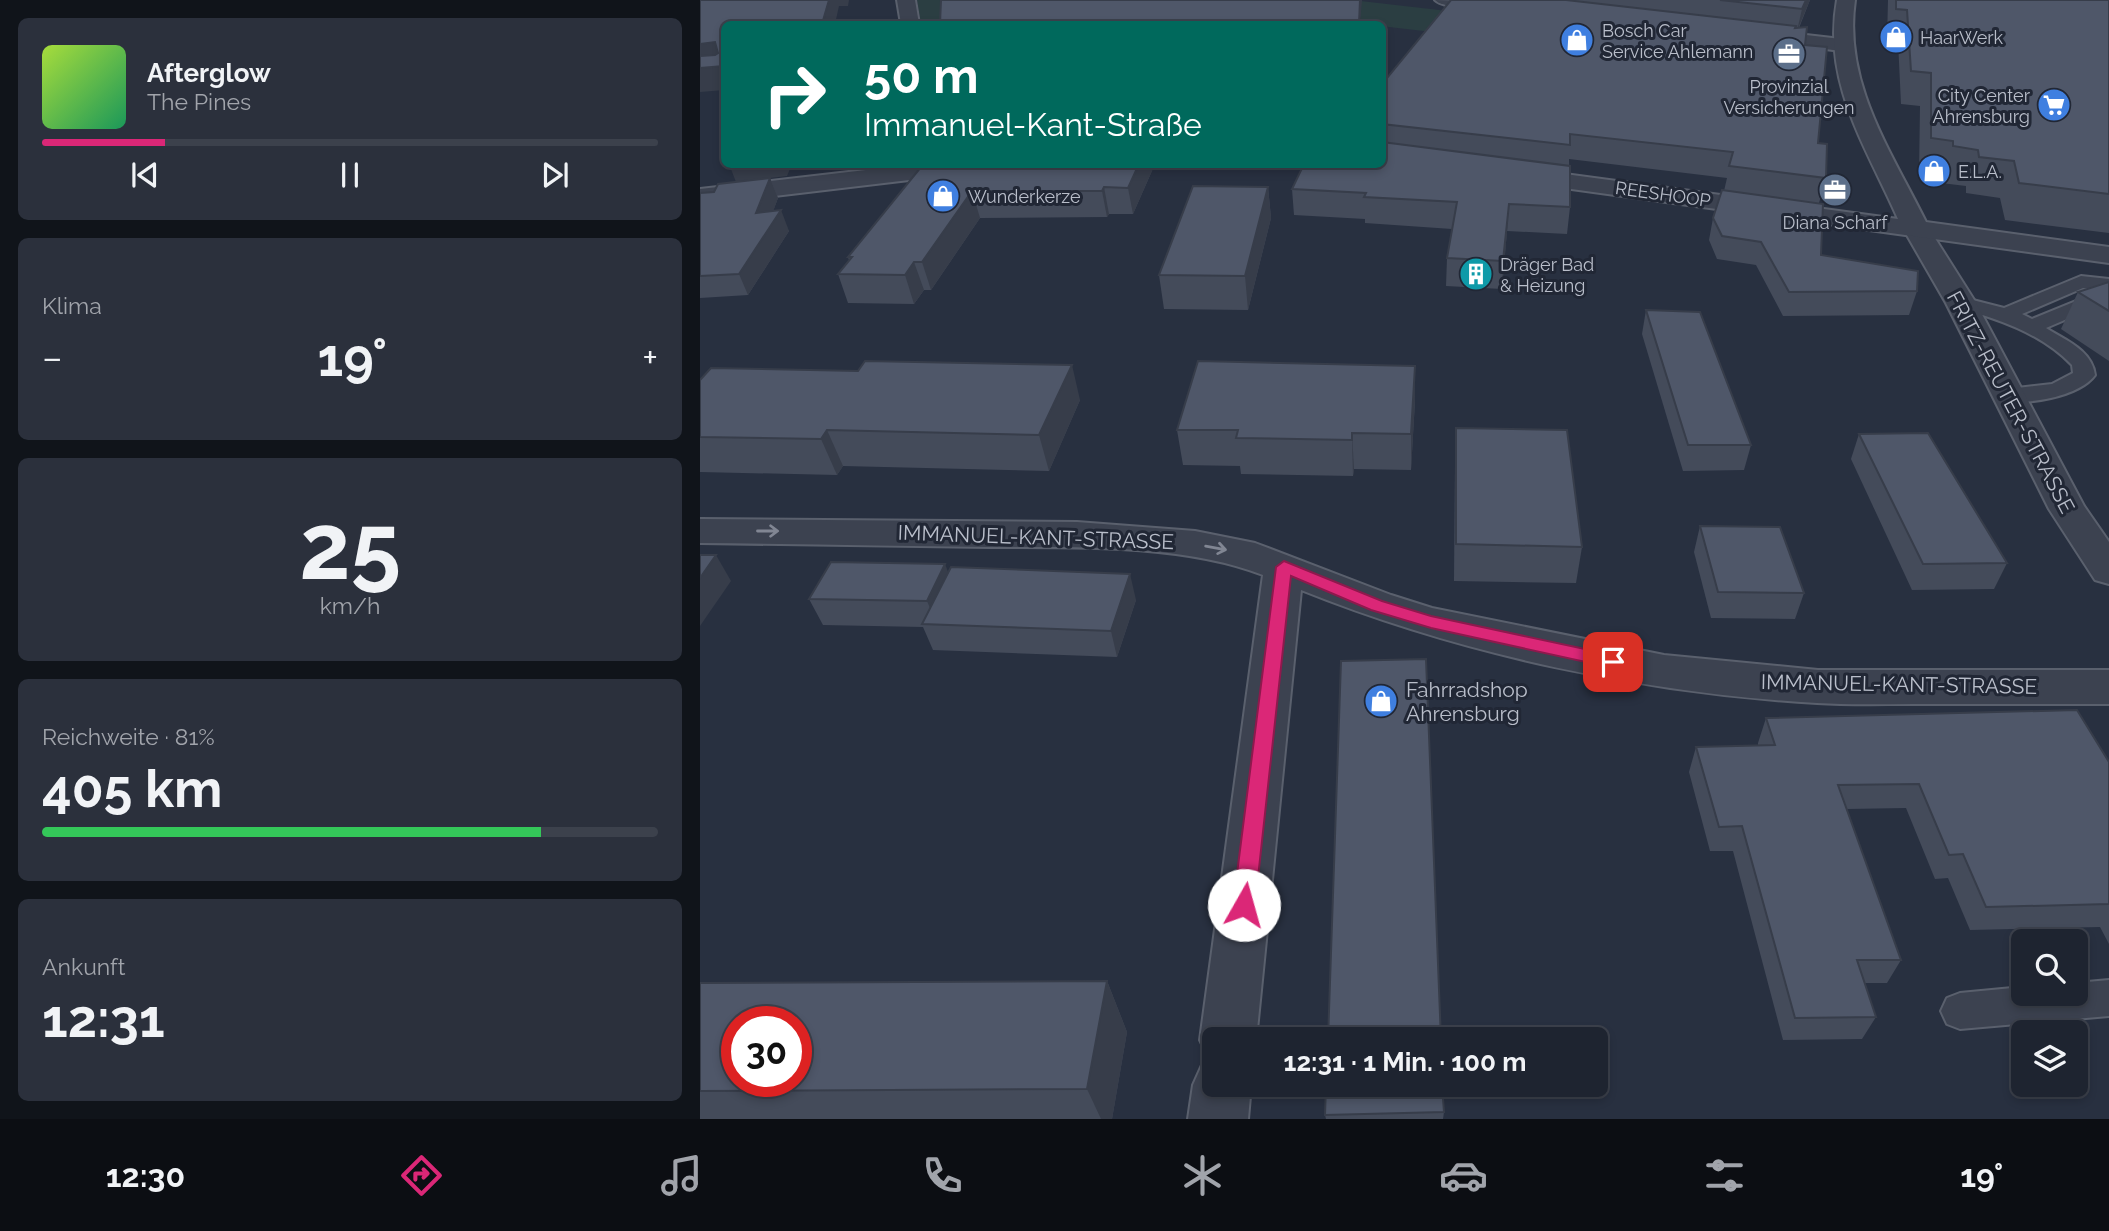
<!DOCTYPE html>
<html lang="de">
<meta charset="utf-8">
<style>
body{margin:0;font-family:Raleway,sans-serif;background:#2b303c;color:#f1f3f6;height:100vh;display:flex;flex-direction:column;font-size:26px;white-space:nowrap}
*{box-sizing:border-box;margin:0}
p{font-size:23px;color:#a1a4ab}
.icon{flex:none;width:38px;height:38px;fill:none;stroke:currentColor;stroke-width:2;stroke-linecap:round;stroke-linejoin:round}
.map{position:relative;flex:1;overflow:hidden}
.sheet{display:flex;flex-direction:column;gap:18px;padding:18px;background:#10141a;width:700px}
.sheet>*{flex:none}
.hud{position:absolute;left:21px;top:21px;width:665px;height:147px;border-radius:10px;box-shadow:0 4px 10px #0003,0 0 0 2px #3c414c;background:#00695c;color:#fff;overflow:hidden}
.buttons{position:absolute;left:1311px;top:929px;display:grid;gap:14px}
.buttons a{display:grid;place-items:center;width:77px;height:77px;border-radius:10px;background:#1e2430;box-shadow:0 4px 10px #0003,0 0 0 2px #3c414c;font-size:35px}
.speed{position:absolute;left:21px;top:1006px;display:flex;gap:14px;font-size:35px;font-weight:700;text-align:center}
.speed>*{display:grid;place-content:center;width:91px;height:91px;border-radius:50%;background:#1e2430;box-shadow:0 4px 10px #0003,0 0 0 2px #3c414c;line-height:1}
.speed .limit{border:10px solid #d22;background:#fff;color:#111}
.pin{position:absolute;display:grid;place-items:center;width:60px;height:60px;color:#fff;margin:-30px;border-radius:14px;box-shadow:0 4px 10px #0006}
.me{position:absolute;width:77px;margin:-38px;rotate:7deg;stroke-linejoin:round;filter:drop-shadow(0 0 5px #0008)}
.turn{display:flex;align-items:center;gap:24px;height:147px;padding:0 28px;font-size:32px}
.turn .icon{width:91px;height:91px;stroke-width:2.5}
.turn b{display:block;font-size:49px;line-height:60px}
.big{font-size:52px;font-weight:700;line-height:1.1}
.sheet .widget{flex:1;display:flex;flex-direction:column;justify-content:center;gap:10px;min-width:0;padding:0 24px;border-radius:10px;background:#2b303c}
.sheet .dial{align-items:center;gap:0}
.dial b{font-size:91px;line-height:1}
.song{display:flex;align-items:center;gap:21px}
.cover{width:84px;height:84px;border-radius:10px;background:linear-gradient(135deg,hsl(80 70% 55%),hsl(150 70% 35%))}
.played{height:7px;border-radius:4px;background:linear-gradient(90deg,#db2777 20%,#3c414c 20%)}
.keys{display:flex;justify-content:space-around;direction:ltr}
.heat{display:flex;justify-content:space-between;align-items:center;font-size:38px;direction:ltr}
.charge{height:10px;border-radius:5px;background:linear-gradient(90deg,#34c759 81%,#3c414c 0)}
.trip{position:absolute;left:502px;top:1027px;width:406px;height:70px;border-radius:10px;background:#1e2430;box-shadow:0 4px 10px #0003,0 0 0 2px #3c414c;font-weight:700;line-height:70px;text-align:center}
.menu{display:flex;height:112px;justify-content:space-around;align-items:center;background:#0c0e13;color:#a1a4ab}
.menu .icon{width:49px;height:49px}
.menu .current{color:#db2777}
.menu b{font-size:32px;color:#f1f3f6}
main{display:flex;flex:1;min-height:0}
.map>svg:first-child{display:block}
.green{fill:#2b3e42}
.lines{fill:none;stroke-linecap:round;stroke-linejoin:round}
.service-casing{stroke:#5a606d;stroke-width:4}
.minor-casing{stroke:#5a606d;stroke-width:4}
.tertiary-casing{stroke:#5a606d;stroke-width:4}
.service{fill:#3c4250;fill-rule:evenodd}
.minor{fill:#3c4250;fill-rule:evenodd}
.tertiary{fill:#3c4250;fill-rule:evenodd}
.wall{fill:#444b5a}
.shaded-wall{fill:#373d4a}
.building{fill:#4f5769;stroke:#373d4a;stroke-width:2;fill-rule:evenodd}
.oneway{stroke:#818693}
.route{fill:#db2777;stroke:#8e194d;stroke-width:2}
.labels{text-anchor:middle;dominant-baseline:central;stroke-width:6;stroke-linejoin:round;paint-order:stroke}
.far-poi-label{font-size:18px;fill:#b9beca;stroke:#212735;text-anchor:start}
.far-street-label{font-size:18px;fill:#b9beca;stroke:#212735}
.street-label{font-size:21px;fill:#b9beca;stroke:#212735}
.poi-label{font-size:21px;fill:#b9beca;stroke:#212735;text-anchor:start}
</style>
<main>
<section class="sheet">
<div class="widget">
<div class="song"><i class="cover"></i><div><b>Afterglow</b><p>The Pines</p></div></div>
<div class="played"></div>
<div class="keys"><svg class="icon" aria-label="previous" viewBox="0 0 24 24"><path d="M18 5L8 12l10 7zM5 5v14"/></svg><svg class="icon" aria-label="pause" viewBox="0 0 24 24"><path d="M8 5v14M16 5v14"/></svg><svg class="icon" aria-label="next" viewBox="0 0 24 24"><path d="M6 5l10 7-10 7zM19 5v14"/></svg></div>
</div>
<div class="widget"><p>Klima</p>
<div class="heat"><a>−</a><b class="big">19°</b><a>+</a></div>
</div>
<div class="widget dial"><b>25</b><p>km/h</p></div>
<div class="widget"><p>Reichweite · 81%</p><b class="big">405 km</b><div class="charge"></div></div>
<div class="widget"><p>Ankunft</p><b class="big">12:31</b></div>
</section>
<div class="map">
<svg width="1409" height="1119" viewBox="0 0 1409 1119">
<rect width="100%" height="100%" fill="#283040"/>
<g class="green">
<path d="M217,0H382L395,11L221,24Z"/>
<path d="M652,0L827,20L810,41L594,16Z"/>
</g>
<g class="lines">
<defs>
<g id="service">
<path d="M1381,276L1409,279V291L1403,290L1409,292V301L1346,328C1365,340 1392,350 1395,375C1379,397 1325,406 1300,400L1297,395L1300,390L1352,384L1373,373L1372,365C1341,333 1297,318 1254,307L1251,303L1254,299L1261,297L1304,308ZM1383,288L1403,290L1332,319L1322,314Z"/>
<path d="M1409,980V1016L1260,1029L1247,1024L1241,1011L1247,998L1260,993L1323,987V994H1376V983Z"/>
</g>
<g id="minor">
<path d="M197,0H215L219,24H201Z"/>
<path d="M735,0L808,2L811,6C803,15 743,9 735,0Z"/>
<path d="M1053,29L1141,39L1151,45L1141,51L1046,39L1043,35L1046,31Z"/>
<path d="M1217,222L1226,224L1276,303L1384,506L1409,542V584L1395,580L1349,509L1246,303L1204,230L1208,224Z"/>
<path d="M0,519L377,522L495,531L555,543L691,595L732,608L964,655L1118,670H1409V704C1344,704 1278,704 1213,704C1181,704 1149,705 1117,703C944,693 763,655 601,590L556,1040H514V1085H551L548,1119H488L493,1085L502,1065L510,1061L500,1040L563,575C485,544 373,547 289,547C192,546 96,544 0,543Z"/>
</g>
<g id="tertiary">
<path d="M1137,0H1155C1143,83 1191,151 1226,222L1409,247V263L820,182L811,180L808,175L811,170L820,168L1198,219C1166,146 1122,83 1137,0Z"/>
<path d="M218,164H297L293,169L285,171L0,205V189Z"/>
</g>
</defs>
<use href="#service" class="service-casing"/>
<use href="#minor" class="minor-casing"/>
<use href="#tertiary" class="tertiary-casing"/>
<use href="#service" class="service"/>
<use href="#minor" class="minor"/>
<use href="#tertiary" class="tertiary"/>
</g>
<g class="wall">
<path d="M751,0H1110L1099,28L1105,45L1118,143L1126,178L1119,203L1121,255L1217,291L1209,315L1083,316L1056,265L1017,259L1009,240L1013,218L1024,191L1027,178L869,159L870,207L867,234L807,231L802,289L746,286L747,258L752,229L665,223V219L594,215L592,189L682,164V84Z"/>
<path d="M1188,0H1409V233L1305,220L1300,198L1266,193V186L1241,183L1240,177L1219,174L1220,106L1201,104L1198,41L1187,40Z"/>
<path d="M455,164L433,214H409L407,217L280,218L231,290H224L214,304L148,303L138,274L149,260L148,257L221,167Z"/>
<path d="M87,176L70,178L78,198L73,211L89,231L48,295L0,298V193L14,192L36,182Z"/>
<path d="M568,187L571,218L548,310L464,309L459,275Z"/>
<path d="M1409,282V361L1361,329L1378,292Z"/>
<path d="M946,310L1051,445L1044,470L983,471L942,334Z"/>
<path d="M0,380L380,400L349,471L143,466L137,475L0,472Z"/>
<path d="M715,401L711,470L654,469L653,476L541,474L540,466L483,465L477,430Z"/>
<path d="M756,428L882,547L876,583L754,581L755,464Z"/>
<path d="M1159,434L1307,563L1294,589L1212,590L1151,459Z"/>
<path d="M1000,526L1104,593L1095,619L1011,618L994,552Z"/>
<path d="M248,572L436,600L417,657L233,650L223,627L123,625L109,599Z"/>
<path d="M1066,718L1409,762V944L1400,927L1270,930L1248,878L1235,879L1206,808L1147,809L1201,960L1187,983H1165L1176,1017L1162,1039L1083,1040L1033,851H1010L989,772L996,747L1058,745V743Z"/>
<path d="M407,981L427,1032L412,1119H0V983Z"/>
<path d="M744,1112L743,1119H626L625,1115Z"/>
</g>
<g class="shaded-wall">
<path d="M129,0H149L148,6H139L135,24H122Z"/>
<path d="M660,0H662L660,24H659Z"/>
<path d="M1106,0H1110L1097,31L1102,9Z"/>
<path d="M15,42L24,64L0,67V44Z"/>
<path d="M24,66V90L0,92V68Z"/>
<path d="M29,164H92L87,176L70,178L78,198L65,234L36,182Z"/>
<path d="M439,164H455L433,214L428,188Z"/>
<path d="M404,187L409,214L407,217L402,191Z"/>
<path d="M568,187L571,218L548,310L545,276Z"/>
<path d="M272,191L280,218L231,290L222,262Z"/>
<path d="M809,204L807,231L802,289L803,261Z"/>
<path d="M81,210L89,231L48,295L39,274Z"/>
<path d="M214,262L224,290L214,304L205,275Z"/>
<path d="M372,365L380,400L349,471L339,435Z"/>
<path d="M715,366V401L711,470V434Z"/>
<path d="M127,430L143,466L137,475L121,439Z"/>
<path d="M652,433L654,469L653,476L652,440Z"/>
<path d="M16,555L31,581L0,626V578Z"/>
<path d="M245,564L255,590L237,625L227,601Z"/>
<path d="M430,574L436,600L417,657L411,631Z"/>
<path d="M407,981L427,1032L412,1119H401L387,1089Z"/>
</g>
<g class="building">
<path d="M0,0H129L122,24H24V66L0,68V56L15,55L18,53L15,42L0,44Z"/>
<path d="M241,0H660L659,24H240Z"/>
<path d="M751,0H866L1096,26L1095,28L1107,27L1105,45L1127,47L1118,143L1127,144L1126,178L1029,166L1033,152L870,134V145L682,124V84Z"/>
<path d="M1020,0H1106L1102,9Z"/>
<path d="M1196,0H1409V194L1319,183L1314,161L1279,157L1278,150L1253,146V141L1231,138V73L1211,71L1207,10L1196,9Z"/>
<path d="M682,142L870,166V207L809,204L803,261L747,258L757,202L664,197L666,193L592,189L604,164H682Z"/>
<path d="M245,164H439L428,188L404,187L402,191H272L222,262H214L205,275L138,274L152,257H148L221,167Z"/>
<path d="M70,178L56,213L81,210L39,274L0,276V193L14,192L18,184Z"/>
<path d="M493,186L568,187L545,276L459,275Z"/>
<path d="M1022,190L1123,204L1121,255L1218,271L1217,291L1089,292L1061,242L1022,236L1013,218Z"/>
<path d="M1409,282V311L1378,292Z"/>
<path d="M946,310L1000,312L1051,445H988Z"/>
<path d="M165,361L372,365L339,435L127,430L121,439L0,437V380L11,368L158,371Z"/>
<path d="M498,361L715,366L711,434L652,433V440L536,438L538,430H477Z"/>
<path d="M756,428L867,430L882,547L756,544Z"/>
<path d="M1228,433L1307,563L1223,564L1159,434Z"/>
<path d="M1000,526L1080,527L1104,593L1018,592Z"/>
<path d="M0,555H16L0,578Z"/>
<path d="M131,562L245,564L227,601L109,599Z"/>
<path d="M251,567L430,574L411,631L222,624Z"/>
<path d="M726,659L741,1040H628L641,661Z"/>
<path d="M1377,710L1409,762V904L1286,907L1263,854L1249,855L1219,784L1138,785L1201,960H1157L1176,1017L1095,1018L1042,826L1019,827L996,747L1075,745L1066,718Z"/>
<path d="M407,981L387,1089L0,1091V983ZM37,1022H96V1082H37Z"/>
<path d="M626,1085H742L744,1112L625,1115Z"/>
</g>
<defs><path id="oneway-shaft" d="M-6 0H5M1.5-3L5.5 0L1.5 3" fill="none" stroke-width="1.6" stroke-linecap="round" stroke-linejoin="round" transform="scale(1.75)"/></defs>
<g class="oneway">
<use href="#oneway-shaft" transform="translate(68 531)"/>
<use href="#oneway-shaft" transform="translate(516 548) rotate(10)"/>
</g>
<path class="route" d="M584,561L682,601L731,616L913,655L919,657L921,662L919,666L913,668L731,628L671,610L591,576L555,905L551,912L544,915L536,912L533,905L576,567Z"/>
<defs>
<symbol id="shop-disc" viewBox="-11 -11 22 22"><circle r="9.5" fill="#3f7fe0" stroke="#212735"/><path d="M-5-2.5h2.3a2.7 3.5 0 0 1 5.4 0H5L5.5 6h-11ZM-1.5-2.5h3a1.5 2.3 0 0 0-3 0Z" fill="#fff"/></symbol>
<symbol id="office-disc" viewBox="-11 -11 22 22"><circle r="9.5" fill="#5c6f8a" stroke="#212735"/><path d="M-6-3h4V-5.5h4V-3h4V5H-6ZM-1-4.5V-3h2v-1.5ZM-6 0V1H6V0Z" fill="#fff"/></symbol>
<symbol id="supermarket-disc" viewBox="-11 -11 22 22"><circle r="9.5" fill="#3f7fe0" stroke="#212735"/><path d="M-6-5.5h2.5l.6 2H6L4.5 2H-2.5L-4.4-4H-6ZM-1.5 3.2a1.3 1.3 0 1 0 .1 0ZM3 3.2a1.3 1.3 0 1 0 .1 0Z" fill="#fff"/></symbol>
<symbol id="building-disc" viewBox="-11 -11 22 22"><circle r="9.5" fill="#0f9aa8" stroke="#212735"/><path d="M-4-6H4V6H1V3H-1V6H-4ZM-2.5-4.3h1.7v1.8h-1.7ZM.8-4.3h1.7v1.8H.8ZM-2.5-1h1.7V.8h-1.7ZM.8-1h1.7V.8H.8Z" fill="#fff"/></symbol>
</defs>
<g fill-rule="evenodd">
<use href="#shop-disc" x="1177" y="18" width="38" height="38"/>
<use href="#shop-disc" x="858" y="21" width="38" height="38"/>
<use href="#office-disc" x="1070" y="35" width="38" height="38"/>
<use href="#supermarket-disc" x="1335" y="86" width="38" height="38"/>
<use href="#shop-disc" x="1215" y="152" width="38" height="38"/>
<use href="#office-disc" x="1116" y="171" width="38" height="38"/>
<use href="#shop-disc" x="224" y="177" width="38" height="38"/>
<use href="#building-disc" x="757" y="255" width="38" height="38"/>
<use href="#shop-disc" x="662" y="682" width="38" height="38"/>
</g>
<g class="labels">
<g class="far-poi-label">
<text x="902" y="30">Bosch Car<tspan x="902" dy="21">Service Ahlemann</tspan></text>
<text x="1220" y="37">HaarWerk</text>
<text x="1089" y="86" text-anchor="middle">Provinzial<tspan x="1089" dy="21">Versicherungen</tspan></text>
<text x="1330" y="95" text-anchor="end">City Center<tspan x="1330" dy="21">Ahrensburg</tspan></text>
<text x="1258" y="171">E.L.A.</text>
<text x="268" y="196">Wunderkerze</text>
<text x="1135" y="222" text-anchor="middle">Diana Scharf</text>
<text x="800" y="264">Dräger Bad<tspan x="800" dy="21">&amp; Heizung</tspan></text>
</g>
<g class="far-street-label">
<text transform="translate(963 194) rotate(8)">REESHOOP</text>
</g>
<g class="street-label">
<text transform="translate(1311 402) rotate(62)">FRITZ-REUTER-STRASSE</text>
<text transform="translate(336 537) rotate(2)">IMMANUEL-KANT-STRASSE</text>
<text transform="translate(1199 684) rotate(1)">IMMANUEL-KANT-STRASSE</text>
</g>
<g class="poi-label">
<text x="706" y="689">Fahrradshop<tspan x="706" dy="24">Ahrensburg</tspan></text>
</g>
</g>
</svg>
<div class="buttons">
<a><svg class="icon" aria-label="search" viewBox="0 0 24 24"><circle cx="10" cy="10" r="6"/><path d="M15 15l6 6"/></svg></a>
<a><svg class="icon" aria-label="layers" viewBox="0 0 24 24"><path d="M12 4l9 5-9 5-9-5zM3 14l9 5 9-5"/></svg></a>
</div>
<div class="speed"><div class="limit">30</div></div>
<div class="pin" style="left:913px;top:662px;background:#d93025"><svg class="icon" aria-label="arrive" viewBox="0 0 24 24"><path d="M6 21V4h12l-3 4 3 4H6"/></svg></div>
<svg class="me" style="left:544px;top:905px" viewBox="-20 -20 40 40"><circle r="19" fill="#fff"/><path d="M0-13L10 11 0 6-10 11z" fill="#db2777"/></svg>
<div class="trip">12:31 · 1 Min. · 100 m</div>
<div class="hud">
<div class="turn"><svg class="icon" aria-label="right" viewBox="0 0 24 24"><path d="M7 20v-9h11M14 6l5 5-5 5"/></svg><div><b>50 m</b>Immanuel-Kant-Straße</div></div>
</div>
</div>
</main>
<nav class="menu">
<b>12:30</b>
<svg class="icon current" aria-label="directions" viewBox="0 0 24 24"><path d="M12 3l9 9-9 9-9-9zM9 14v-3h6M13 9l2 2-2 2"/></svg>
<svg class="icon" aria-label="music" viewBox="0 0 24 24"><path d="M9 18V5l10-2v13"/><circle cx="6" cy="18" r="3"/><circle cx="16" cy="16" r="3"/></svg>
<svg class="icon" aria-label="phone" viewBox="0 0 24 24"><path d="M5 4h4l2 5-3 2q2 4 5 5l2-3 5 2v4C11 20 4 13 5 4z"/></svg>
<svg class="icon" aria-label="climate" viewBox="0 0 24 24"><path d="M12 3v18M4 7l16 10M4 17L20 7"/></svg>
<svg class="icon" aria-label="car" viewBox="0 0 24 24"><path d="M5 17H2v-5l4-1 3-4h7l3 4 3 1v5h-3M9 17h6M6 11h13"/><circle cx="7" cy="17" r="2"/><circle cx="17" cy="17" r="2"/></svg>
<svg class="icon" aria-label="filters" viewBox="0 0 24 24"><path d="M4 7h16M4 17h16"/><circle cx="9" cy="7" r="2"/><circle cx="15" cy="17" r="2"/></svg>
<b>19°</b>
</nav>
